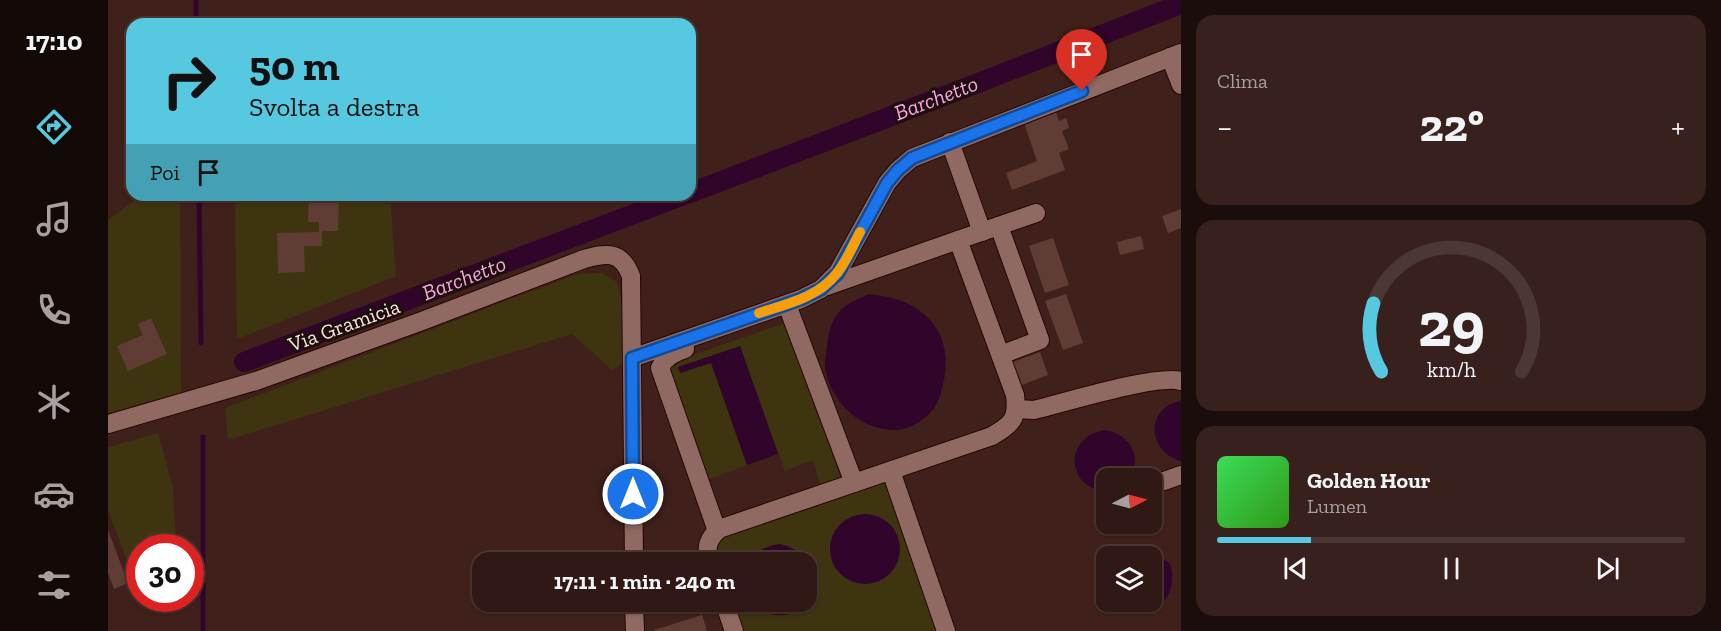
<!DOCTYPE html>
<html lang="it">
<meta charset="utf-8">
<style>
body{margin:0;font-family:"Zilla Slab",serif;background:#38211d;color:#f1f3f6;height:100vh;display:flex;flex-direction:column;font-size:22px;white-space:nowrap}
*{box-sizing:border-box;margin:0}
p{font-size:20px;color:#a8a0a0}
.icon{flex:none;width:33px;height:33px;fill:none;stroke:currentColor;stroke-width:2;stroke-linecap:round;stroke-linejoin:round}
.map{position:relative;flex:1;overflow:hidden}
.drawer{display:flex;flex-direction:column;gap:15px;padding:15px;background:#1a0d0b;width:540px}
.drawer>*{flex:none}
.hud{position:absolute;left:18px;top:18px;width:570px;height:183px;border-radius:18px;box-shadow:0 2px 4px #0004,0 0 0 2px #4b3734;background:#56c9e1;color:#111;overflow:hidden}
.needle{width:39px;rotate:84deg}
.fabs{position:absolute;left:988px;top:468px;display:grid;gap:12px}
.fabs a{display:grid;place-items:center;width:66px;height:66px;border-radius:12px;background:#301814;box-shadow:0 2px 4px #0004,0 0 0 2px #4b3734;font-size:30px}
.speed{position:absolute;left:18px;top:534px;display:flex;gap:12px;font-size:30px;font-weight:700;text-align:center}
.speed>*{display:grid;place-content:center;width:78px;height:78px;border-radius:50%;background:#301814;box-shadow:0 2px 4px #0004,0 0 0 2px #4b3734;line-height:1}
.speed .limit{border:9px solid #d22;background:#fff;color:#111}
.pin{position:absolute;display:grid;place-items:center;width:51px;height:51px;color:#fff;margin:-62px -26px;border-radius:50% 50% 50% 0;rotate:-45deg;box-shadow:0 0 6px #0007}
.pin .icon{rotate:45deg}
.me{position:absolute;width:66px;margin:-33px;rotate:0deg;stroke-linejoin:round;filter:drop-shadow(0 0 4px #0008)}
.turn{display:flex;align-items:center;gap:21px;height:126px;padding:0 24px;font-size:27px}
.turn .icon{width:78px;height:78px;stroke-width:2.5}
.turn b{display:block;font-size:42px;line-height:51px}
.then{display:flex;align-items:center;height:57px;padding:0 24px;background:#0003;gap:12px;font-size:22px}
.big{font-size:45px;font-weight:700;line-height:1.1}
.drawer .widget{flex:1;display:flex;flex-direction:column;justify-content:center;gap:9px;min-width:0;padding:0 21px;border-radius:18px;background:#38211d}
.drawer .dial{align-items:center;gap:0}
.dial svg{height:156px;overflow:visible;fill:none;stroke:#4b3734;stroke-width:7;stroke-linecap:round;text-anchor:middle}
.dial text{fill:#f1f3f6;stroke:none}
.song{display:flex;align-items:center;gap:18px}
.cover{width:72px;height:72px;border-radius:9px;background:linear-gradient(135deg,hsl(130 70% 55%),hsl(110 70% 35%))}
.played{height:6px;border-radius:3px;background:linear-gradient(90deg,#56c9e1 20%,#4b3734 20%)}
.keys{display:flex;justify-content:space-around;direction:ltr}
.heat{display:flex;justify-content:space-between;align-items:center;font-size:33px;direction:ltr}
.trip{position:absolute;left:364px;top:552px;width:345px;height:60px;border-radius:18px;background:#301814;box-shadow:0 2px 4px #0004,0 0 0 2px #4b3734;font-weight:700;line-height:60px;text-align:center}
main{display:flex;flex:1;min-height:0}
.dock{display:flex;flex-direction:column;width:108px;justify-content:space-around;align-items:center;background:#130a08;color:#a8a0a0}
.dock .icon{width:42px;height:42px}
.dock .active{color:#56c9e1}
.dock b{font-size:27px;color:#f1f3f6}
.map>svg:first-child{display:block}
.green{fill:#3e340f;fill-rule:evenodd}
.water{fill:#30042b}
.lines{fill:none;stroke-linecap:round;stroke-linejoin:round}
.stream{stroke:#30042b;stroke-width:5}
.canal{stroke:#30042b;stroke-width:20}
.building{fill:#5f3d35}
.minor-casing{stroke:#250804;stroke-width:20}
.minor{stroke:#906a62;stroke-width:18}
.route-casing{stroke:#114b97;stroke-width:15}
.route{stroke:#1a73e8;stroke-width:10}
.slow{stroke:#f59e0b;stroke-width:10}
.labels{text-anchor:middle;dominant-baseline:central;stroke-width:6;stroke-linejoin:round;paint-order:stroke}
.street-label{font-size:21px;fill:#fbe5e0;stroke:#1d0f0b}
.water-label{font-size:22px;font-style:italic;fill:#fba1eb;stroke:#1d0f0b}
</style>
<main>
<nav class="dock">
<b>17:10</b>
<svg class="icon active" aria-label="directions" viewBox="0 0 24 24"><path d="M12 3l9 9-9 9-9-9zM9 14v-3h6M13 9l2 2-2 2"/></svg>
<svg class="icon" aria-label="music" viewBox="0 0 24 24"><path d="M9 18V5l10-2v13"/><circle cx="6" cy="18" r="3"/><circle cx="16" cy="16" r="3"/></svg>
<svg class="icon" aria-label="phone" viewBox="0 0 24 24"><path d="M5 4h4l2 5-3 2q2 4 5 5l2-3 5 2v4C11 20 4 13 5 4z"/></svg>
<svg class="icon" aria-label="climate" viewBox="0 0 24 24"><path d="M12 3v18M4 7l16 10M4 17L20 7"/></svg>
<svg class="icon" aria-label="car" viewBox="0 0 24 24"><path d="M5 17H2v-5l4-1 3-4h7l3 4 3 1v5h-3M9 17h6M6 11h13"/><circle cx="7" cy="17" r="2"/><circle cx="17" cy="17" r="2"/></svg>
<svg class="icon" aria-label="filters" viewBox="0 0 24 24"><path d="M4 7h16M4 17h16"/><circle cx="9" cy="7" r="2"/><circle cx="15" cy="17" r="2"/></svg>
</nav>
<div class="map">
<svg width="1073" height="631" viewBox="0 0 1073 631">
<rect width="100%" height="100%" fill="#40201a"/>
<g class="green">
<path d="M34,195H72L73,393L0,418V220Z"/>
<path d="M127,195H282L288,276L129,339Z"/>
<path d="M494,273L509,282L515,306L518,361L504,370L464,334L120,440L117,408L469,274Z"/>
<path d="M677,323L733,479L713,487L705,460L677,471L632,346L570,368L573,373L603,362L639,465L599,480L561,373L562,363Z"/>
<path d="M50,433L65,487L68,547L32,548L31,592L0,510V447Z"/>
<path d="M775,482L785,489L833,631H636L625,602L695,605C709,588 709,570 694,553L642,560L640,562H612L606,545L616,535ZM727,529L772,581C737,591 712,562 727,529Z"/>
</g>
<g class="water">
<path d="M761,294C775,296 789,298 801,304C840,325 844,361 831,399C826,412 817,418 806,425C795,431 783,431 771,428C743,421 720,395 717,366C717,360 718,353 719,347C720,336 722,323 730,313C738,303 751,299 761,294Z"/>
<path d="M632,346L670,454L639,465L603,363L572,373L570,367Z"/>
<path d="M1073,401V461H1072C1038,450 1038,407 1073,401Z"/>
<path d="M997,430C1021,434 1036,456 1021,478H999V491C959,490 954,437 997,430Z"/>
<circle cx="757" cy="549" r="35"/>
<path d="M672,544C699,550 718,576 699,601V562H640C649,550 658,546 672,544Z"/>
<path d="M1036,556C1045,555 1055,557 1062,564C1073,594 1042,631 1016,602H1044V556Z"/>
<path d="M643,602H698C684,621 658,618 643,602Z"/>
</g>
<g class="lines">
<g class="stream">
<path d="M88,0V24"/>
<path d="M91,195L93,343"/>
<path d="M95,437V631"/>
</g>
<g class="canal">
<path d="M582,193L857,88L1073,4"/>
<path d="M136,362L576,195"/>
</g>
</g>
<g class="building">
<path d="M947,109L951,121L958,118L961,128L954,131L961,149L951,153L957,170L904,190L898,173L929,161L915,120Z"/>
<path d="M212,195H236V201H231L230,231H214V246H196L197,272L170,273L169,233L211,232V222H200L201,198H211Z"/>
<path d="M1073,209V228L1060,233L1054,216Z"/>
<path d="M1033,236L1036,249L1012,255L1009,242Z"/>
<path d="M945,238L961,285L937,293L921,246Z"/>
<path d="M958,294L975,343L955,350L937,301Z"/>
<path d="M43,318L59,354L20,371L9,346L35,335L30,324Z"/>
<path d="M932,352L940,375L911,386L902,363Z"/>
<path d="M0,530L20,583L6,589L0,573Z"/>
<path d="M594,615L599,631H546V630Z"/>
</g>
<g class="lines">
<defs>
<g id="minor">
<path d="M1062,57L1073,85"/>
<path d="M842,142L874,232"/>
<path d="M891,226L932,340L893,355"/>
<path d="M719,286L850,240"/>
<path d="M681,310L746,483"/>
<path d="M577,349C566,353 557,357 552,368L609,531"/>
<path d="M524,358L693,299L713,289L730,272L779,183L790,170L804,158L1073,53"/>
<path d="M909,409L926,410C955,403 1049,374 1073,381"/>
<path d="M0,424L148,381L314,321L476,259C498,253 513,250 523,276L526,562"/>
<path d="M783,471L838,631"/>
<path d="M1056,481L1073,475"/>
<path d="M602,562C597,547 600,539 611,529L884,436C904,424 910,419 907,395L850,240L928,213"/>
<path d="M526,602L527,631"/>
<path d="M616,602L626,631"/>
</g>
</defs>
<use href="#minor" class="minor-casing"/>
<use href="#minor" class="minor"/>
</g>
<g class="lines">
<defs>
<path id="route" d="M525,494L524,358L693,299L713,289L730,273L779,183L790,170L804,158L974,91"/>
</defs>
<use href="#route" class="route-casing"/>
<use href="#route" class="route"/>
<path class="slow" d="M651,313C679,304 711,297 729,273C739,261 745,245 752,232"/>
</g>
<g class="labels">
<g class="street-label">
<text transform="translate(236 325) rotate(-20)">Via Gramicia</text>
</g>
<g class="water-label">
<text transform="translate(828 98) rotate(-21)">Barchetto</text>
<text transform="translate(356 278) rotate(-21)">Barchetto</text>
</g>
</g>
</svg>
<div class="fabs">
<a><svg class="needle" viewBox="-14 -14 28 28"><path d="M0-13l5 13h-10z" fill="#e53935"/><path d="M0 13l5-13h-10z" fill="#a8a0a0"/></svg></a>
<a><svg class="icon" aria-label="layers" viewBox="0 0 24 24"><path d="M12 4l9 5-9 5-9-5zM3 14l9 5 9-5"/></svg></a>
</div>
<div class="speed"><div class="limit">30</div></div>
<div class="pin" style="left:974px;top:91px;background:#d93025"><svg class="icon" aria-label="arrive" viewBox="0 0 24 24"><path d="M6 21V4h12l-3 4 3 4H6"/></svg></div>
<svg class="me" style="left:525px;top:494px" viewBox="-20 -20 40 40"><circle r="17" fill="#1a73e8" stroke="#fff" stroke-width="3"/><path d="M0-11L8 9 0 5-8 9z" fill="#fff"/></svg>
<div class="trip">17:11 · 1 min · 240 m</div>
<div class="hud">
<div class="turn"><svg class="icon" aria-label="right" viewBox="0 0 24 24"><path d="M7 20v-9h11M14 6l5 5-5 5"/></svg><div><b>50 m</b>Svolta a destra</div></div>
<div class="then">Poi<svg class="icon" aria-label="arrive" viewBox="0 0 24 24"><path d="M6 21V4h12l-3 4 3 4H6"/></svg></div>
</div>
</div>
<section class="drawer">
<div class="widget"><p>Clima</p>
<div class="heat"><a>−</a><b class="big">22°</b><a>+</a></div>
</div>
<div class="widget dial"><svg viewBox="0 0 100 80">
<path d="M14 69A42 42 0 1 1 86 69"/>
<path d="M14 69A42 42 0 0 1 10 34" stroke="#56c9e1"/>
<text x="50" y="56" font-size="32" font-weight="700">29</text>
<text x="50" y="72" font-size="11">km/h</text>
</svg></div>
<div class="widget">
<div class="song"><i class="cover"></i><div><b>Golden Hour</b><p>Lumen</p></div></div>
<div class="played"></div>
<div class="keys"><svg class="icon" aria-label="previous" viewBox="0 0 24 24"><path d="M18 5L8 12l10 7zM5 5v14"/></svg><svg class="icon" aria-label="pause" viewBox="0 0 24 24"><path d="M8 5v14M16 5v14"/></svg><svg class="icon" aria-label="next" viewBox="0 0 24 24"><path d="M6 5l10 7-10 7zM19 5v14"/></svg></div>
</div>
</section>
</main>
